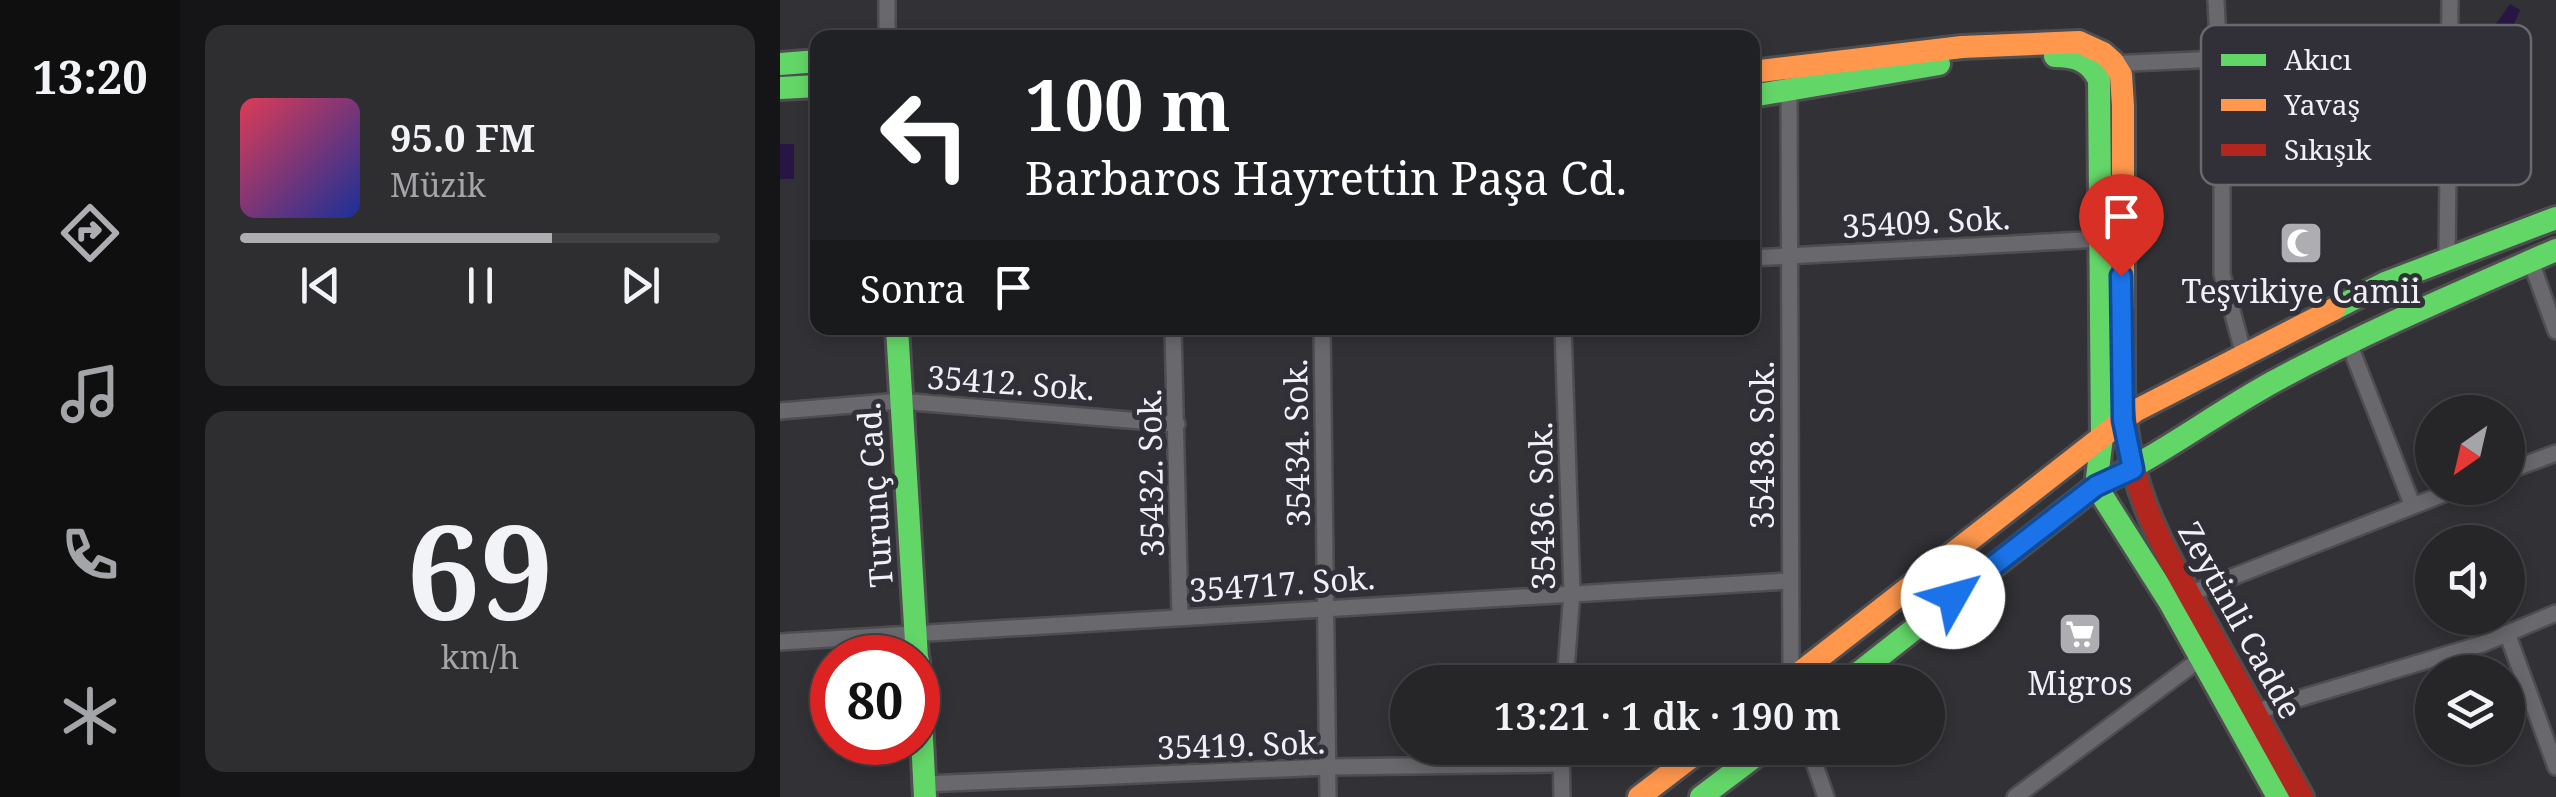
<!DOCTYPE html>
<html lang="tr">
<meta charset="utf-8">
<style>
body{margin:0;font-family:"Noto Serif",serif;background:#2e2d30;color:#f1f3f6;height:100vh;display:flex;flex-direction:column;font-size:38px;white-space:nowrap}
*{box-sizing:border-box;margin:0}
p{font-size:32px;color:#a4a5a8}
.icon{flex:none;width:55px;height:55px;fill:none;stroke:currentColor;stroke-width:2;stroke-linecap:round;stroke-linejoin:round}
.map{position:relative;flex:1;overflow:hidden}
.sheet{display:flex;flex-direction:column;gap:25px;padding:25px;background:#151416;width:600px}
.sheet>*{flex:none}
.hud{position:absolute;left:30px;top:30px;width:950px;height:305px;border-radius:20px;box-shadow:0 5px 15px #0003,0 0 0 2px #424245;background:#202124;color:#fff;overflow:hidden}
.needle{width:65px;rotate:214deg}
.controls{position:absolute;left:1635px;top:395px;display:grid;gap:20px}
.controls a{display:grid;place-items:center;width:110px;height:110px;border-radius:50%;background:#262528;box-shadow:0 5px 15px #0003,0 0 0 2px #424245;font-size:50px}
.speed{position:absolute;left:30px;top:635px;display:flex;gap:20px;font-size:50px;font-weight:700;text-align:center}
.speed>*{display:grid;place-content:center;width:130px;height:130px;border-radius:50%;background:#262528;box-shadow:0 5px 15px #0003,0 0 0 2px #424245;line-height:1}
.speed .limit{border:15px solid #d22;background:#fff;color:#111}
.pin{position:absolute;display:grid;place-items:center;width:85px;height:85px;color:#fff;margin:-102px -42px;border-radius:50% 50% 50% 0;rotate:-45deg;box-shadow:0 0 10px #0007}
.pin .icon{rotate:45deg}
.me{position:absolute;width:110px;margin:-55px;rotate:52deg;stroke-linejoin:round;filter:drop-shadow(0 0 8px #0008)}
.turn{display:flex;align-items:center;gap:35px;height:210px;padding:0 50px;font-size:45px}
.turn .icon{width:130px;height:130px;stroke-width:2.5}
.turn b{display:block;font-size:70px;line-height:85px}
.then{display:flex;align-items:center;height:95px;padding:0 50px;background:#0003;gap:20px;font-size:38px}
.sheet .card{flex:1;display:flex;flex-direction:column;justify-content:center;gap:15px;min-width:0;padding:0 35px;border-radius:20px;background:#2e2d30}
.sheet .dial{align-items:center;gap:0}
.dial b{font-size:130px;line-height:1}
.song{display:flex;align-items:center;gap:30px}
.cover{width:120px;height:120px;border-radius:15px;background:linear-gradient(135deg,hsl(350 70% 55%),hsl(230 70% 35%))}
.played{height:10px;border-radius:5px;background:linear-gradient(90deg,#aeadb2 65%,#424245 65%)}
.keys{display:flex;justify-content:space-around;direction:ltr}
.trip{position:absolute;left:610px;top:665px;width:555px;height:100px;border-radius:50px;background:#262528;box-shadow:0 5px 15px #0003,0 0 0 2px #424245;font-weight:600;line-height:100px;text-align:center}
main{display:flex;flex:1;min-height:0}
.tabs{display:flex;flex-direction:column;width:180px;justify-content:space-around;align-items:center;background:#0f0f10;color:#a4a5a8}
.tabs .icon{width:70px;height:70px}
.tabs .current{color:#aeadb2}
.tabs b{font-size:45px;color:#f1f3f6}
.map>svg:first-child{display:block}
.water{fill:#271544}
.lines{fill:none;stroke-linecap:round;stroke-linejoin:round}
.street-casing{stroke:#4e4d50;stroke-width:20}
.fast-casing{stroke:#4e4d50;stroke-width:28}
.slow-casing{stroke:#4e4d50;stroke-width:28}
.jam-casing{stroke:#4e4d50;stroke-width:28}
.street{stroke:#69686c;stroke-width:15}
.fast{stroke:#63d668;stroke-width:22}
.slow{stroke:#ff974d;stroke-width:22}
.jam{stroke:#b3261e;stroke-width:22}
.route-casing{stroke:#114b97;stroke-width:25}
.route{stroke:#1a73e8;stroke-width:18}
.labels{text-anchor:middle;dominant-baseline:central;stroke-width:10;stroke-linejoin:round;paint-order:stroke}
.street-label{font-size:32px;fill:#f1f0f6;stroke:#312f37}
.poi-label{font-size:32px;fill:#f1f0f6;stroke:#312f37}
.key{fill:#312f37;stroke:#6b6970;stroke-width:2.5}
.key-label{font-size:28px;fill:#f1f0f6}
</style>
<main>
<nav class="tabs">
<b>13:20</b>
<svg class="icon current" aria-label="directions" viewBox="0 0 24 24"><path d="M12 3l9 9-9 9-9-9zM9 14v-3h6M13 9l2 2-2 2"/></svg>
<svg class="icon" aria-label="music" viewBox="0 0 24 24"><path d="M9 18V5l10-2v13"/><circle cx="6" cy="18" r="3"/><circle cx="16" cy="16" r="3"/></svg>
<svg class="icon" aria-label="phone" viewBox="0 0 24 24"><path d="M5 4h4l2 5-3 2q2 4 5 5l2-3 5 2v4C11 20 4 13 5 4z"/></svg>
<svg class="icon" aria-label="climate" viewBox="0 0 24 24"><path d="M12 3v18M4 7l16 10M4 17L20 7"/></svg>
</nav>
<section class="sheet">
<div class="card">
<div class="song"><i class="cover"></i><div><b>95.0 FM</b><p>Müzik</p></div></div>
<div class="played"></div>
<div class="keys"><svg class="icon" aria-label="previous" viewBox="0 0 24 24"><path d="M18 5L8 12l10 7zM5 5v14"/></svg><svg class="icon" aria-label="pause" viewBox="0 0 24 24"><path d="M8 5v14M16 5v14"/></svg><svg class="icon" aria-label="next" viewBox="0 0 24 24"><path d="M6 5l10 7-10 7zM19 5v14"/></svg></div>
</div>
<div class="card dial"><b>69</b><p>km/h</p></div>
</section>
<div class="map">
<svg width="1776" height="797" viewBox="0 0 1776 797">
<rect width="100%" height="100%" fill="#323135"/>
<g class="water">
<path d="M1730,4L1740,10L1733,27L1741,33L1745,45L1738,56L1719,59L1709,51L1704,41Z"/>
<rect x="0" y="144" width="14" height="35"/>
</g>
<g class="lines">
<defs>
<g id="street">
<path d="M107,0V38"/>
<path d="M1436,0L1442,133V274L1464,355"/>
<path d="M1328,64L1439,59"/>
<path d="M1009,89L1011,680"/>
<path d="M1667,257L1670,0"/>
<path d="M972,258L1322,239"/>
<path d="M1750,259L1776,331"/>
<path d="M393,328L400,617"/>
<path d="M542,328L548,797"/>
<path d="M783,328L792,592L785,682"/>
<path d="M1568,341L1632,504"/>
<path d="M0,411L120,401L397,424"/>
<path d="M1728,471L1776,453"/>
<path d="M1409,594L1679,488"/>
<path d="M1727,633L1776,767"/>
<path d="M0,642L1008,581"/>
<path d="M1474,712L1702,644L1776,613"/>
<path d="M781,748L782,797"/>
<path d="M1029,748L1046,797"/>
<path d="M144,784L548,767L780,764"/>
<path d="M1235,797L1420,659"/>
</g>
<g id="fast">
<path d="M1275,56C1296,56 1310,61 1319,80L1322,437L1316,486L1389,601L1498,797"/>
<path d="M0,64L38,61"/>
<path d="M0,88L38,86"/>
<path d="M972,96L1159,64"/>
<path d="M1554,309L1605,283L1776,218"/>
<path d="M117,328L137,658"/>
<path d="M138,661L145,797"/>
<path d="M1067,682L1316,486C1378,457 1433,415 1493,382C1585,332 1680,292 1776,250"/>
<path d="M921,797L986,748"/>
</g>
<g id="slow">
<path d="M972,72L1182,47L1299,42L1323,53L1333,62L1341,75L1343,106V382"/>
<path d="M1008,682L1355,411L1554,309"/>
<path d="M859,797L923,748"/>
</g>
<path id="jam" d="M1343,382C1343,487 1384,549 1433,637C1463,690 1492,744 1522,797"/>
</defs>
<use href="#street" class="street-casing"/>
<use href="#fast" class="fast-casing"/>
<use href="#slow" class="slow-casing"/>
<use href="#jam" class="jam-casing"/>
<use href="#street" class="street"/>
<use href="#fast" class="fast"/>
<use href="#slow" class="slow"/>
<use href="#jam" class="jam"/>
</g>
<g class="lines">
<defs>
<path id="route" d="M1173,597L1316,486L1353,469L1343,420L1341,276"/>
</defs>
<use href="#route" class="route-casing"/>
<use href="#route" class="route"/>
</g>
<defs>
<symbol id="mosque-square" viewBox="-11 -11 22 22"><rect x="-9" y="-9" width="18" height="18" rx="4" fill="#aeadb2" stroke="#312f37"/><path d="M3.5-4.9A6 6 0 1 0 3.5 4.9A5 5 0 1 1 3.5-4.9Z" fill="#fff"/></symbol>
<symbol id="supermarket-square" viewBox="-11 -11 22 22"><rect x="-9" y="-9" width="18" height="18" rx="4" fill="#aeadb2" stroke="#312f37"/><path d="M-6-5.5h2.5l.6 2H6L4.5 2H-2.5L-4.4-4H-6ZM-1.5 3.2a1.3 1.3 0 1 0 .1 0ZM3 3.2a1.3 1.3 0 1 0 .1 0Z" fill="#fff"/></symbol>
</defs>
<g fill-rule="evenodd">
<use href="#mosque-square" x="1496" y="218" width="50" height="50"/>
<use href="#supermarket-square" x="1275" y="609" width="50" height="50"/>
</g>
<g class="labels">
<g class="street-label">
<text transform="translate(1146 221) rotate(-3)">35409. Sok.</text>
<text transform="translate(231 382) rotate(4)">35412. Sok.</text>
<text transform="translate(516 443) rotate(-91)">35434. Sok.</text>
<text transform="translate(981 445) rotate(-90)">35438. Sok.</text>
<text transform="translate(370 473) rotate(-91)">35432. Sok.</text>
<text transform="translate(94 495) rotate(-94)">Turunç Cad.</text>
<text transform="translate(761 506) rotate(-91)">35436. Sok.</text>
<text transform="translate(502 583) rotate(-4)">354717. Sok.</text>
<text transform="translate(1461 620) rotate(61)">Zeytinli Cadde</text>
<text transform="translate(461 744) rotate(-2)">35419. Sok.</text>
</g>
<g class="poi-label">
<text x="1521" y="290">Teşvikiye Camii</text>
<text x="1300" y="682">Migros</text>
</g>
</g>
<rect x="1421" y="25" width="330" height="160" rx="15" class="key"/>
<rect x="1441" y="54" width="45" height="12" fill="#63d668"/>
<rect x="1441" y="99" width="45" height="12" fill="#ff974d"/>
<rect x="1441" y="144" width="45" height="12" fill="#b3261e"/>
<g class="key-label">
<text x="1504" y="70">Akıcı</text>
<text x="1504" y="115">Yavaş</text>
<text x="1504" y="160">Sıkışık</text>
</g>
</svg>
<div class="controls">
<a><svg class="needle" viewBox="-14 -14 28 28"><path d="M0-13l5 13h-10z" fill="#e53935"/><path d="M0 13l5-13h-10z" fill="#a4a5a8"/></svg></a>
<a><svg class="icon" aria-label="sound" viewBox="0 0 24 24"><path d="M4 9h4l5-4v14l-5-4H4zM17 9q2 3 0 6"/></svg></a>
<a><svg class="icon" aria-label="layers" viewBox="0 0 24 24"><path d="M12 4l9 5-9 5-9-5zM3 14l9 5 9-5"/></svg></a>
</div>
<div class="speed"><div class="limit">80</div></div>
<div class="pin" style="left:1341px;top:276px;background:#d93025"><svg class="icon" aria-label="arrive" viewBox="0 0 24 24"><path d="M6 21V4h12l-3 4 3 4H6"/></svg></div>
<svg class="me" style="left:1173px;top:597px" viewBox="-20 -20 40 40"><circle r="19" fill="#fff"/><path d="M0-13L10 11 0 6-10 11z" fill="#1a73e8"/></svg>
<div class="trip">13:21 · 1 dk · 190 m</div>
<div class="hud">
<div class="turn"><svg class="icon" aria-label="left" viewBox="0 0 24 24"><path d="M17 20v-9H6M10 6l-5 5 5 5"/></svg><div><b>100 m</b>Barbaros Hayrettin Paşa Cd.</div></div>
<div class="then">Sonra<svg class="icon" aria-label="arrive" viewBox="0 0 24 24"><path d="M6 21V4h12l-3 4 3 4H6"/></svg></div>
</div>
</div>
</main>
